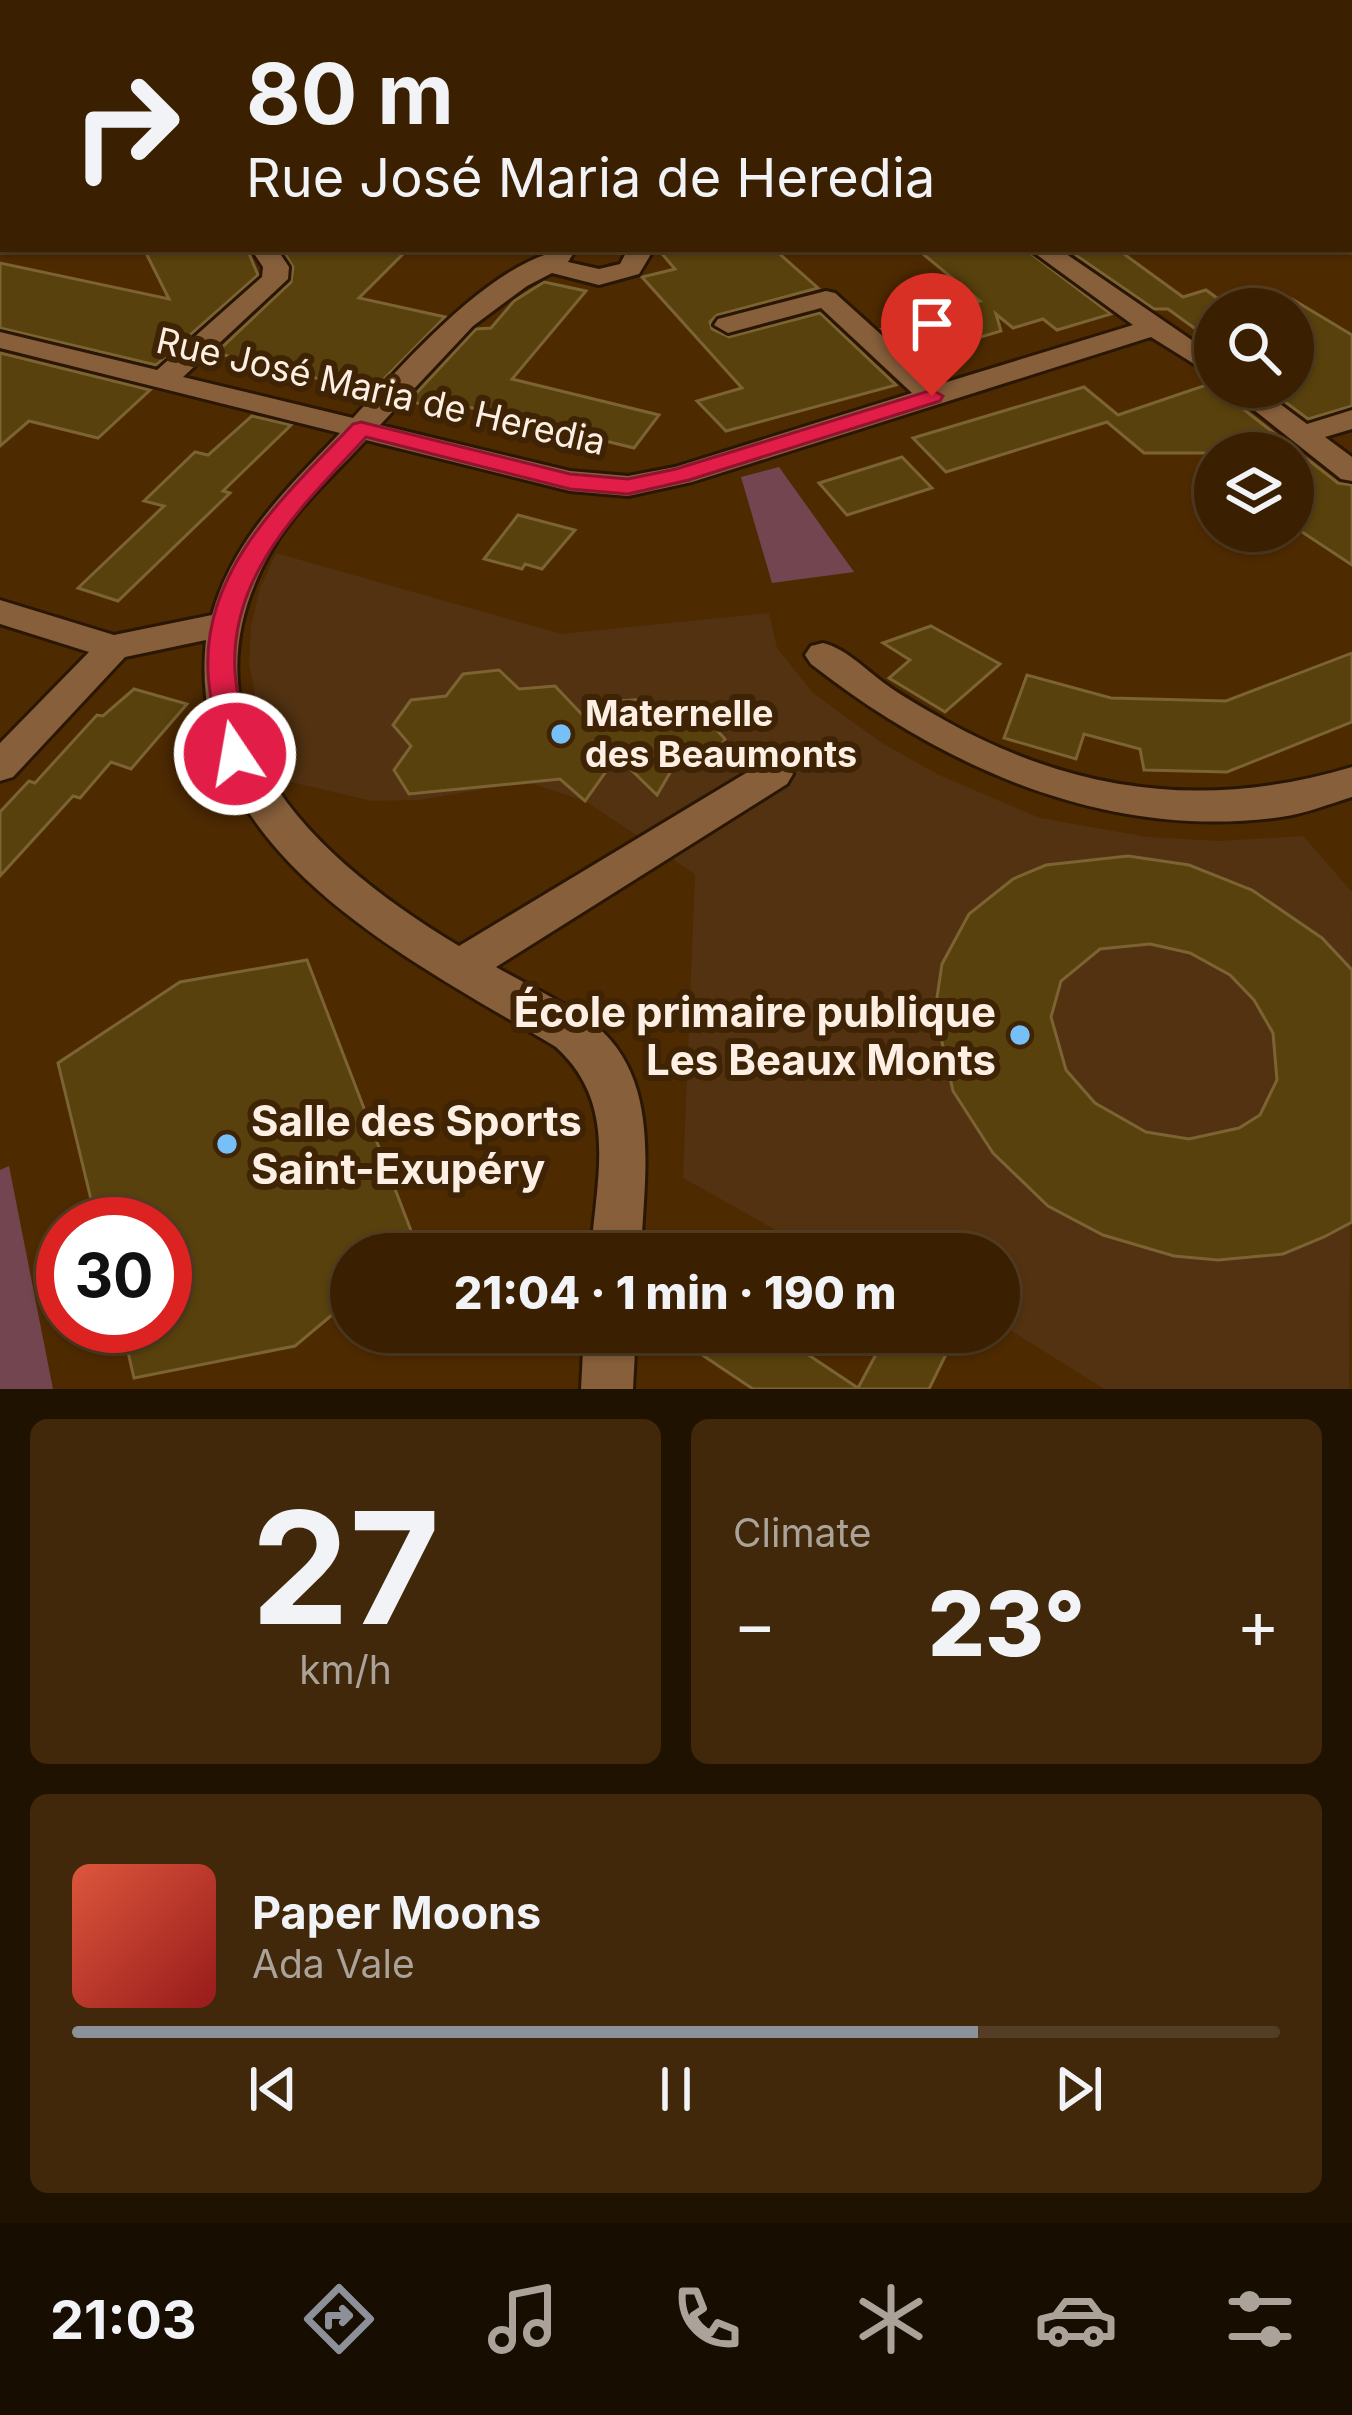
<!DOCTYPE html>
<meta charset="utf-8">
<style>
body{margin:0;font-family:Inter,sans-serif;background:#41280b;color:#f1f3f6;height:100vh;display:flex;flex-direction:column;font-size:45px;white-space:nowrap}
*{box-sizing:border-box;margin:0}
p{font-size:39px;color:#aba399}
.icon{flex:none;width:66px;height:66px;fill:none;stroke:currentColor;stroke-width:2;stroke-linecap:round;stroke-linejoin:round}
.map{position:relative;height:1389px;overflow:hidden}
.drawer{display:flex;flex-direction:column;gap:30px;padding:30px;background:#201201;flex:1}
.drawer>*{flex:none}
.banner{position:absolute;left:0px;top:0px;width:1353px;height:252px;box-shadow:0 3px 9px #0004,0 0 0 3px #543e23;background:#3a2001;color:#f1f3f6;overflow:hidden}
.buttons{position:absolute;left:1194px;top:288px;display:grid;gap:24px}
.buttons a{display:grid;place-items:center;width:120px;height:120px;border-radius:50%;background:#3a2001;box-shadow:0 3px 9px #0004,0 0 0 3px #543e23;font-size:60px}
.speed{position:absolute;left:36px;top:1197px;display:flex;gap:24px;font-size:60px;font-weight:700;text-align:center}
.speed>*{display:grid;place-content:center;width:156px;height:156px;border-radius:50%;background:#3a2001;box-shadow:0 3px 9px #0004,0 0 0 3px #543e23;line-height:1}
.speed .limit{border:18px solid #d22;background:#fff;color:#111}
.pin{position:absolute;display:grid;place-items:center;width:102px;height:102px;color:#fff;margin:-123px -51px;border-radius:50% 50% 50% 0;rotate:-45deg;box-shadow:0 0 12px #0007}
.pin .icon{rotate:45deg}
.me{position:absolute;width:132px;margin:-66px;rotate:348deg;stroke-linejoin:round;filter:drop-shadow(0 0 9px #0008)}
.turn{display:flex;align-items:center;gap:42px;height:252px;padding:0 48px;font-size:54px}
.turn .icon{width:156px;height:156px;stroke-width:2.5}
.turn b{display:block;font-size:84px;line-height:102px}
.big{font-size:90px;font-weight:800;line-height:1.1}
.drawer .widget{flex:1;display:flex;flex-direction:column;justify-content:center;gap:18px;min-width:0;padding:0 42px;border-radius:18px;background:#41280b}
.drawer .dial{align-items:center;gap:0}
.dial b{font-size:156px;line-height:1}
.song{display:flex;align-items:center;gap:36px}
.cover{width:144px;height:144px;border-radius:18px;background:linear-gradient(135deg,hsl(10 70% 55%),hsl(0 70% 35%))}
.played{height:12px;border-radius:6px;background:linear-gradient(90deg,#8c9099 75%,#543e23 75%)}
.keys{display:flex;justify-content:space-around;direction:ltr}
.heat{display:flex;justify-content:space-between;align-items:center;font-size:66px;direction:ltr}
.drawer .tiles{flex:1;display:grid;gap:30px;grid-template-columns:1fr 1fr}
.widget:last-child{grid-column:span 2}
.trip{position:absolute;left:330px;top:1233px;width:690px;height:120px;border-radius:60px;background:#3a2001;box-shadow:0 3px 9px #0004,0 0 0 3px #543e23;font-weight:800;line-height:120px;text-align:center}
.menu{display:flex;height:192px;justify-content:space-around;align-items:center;background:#170d00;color:#aba399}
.menu .icon{width:84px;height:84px}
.menu .on{color:#8c9099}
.menu b{font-size:54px;color:#f1f3f6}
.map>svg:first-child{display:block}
.built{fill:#533211}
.green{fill:#734551}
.building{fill:#58410c;stroke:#7c6333;stroke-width:3;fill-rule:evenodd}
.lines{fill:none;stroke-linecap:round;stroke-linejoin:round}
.minor-casing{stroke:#2a1604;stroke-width:6}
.minor{fill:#875f3b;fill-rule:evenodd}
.route{fill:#e11d48;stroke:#92132f;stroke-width:3}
.poi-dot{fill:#77bff7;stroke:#3e2305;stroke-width:4.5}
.labels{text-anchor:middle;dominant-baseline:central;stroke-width:12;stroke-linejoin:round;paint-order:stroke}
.street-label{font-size:36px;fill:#fdefe3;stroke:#3e2305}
.poi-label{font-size:36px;font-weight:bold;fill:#fdefe3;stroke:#3e2305;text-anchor:start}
.near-poi-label{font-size:42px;font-weight:bold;fill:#fdefe3;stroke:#3e2305;text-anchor:end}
</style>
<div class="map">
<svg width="1352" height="1389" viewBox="0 0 1352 1389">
<rect width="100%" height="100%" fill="#4e2a01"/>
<path class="built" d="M276,553L561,634L769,613L777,648L813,693L882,743L939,775L1040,818L1148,837L1219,841L1303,836L1352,892L1349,1389H1104L999,1323V1254H819L683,1178L695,874L585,801L527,782L419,800L372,801L283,780L264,741L249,663L251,626L260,588Z"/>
<g class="green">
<path d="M779,467L854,572L772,583L741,477Z"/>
<path d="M9,1166L53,1389H0V1170Z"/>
</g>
<g class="building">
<path d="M144,249H247L258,275L156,365L0,328V263L169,299Z"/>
<path d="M282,249H408L359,298L445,317L371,392L216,353L291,282L293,267Z"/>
<path d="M658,249H774L818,288L717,315L710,322L712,329L729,337L820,313L896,385L726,431L697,401L742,388L642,277L675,269Z"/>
<path d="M917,249H1025L1111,314L1057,330L1043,319L1013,328L996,314L1001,331L913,357L882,329L980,301Z"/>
<path d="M1067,249H1117L1183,297L1206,290L1232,309H1215V343L1168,309H1154Z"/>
<path d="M544,282L586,291L512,379L659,415L634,448L456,404L450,411L409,401L476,329L491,328L514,301Z"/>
<path d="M1292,299L1352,335V406L1308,419L1265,387H1293V309H1259Z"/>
<path d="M0,353L150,390L98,438L29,421L0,446Z"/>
<path d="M1215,382V387L1338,483L1352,485V565L1293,526V453H1144L1107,422L946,472L913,438L1084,387L1118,415Z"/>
<path d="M252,416L291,425L223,491L230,493L118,601L78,588L164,506L144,501L195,452L208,455Z"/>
<path d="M902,457L932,488L847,515L819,483Z"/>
<path d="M518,515L575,530L542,569L525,564L522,569L484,559Z"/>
<path d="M931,626L1000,664L945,712L889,678L910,660L883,643Z"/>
<path d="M1352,653V722L1227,772L1144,770L1140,749L1084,734L1076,759L1004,738L1027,675L1111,698L1226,701Z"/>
<path d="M499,670L519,689L555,686L592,725L607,702L645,699L664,719L703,715L725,739L712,763L674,766L657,795L617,756L585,801L560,779L409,794L394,770L411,746L393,725L411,700L446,696L463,674Z"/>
<path d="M134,689L187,704L131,769L111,762L80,798L73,796L0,876V812L29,781L35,783L97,715L103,716Z"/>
<path d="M1128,856L1189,865L1252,890L1322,938L1352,970V1222L1324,1237L1283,1254L1218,1260L1174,1256L1103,1235L1048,1206L993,1153L953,1091L935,1011L942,964L969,914L1013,879L1046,865ZM1150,944L1190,953L1230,975L1254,1000L1273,1033L1277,1080L1260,1115L1239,1128L1189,1139L1146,1132L1095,1103L1066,1070L1051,1017L1061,981L1100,949Z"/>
<path d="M307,960L420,1254H351V1299L295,1346L134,1378L122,1326H165V1224H97L58,1063L180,982Z"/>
<path d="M668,1332H774L858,1388L888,1332H957L929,1389H753Z"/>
</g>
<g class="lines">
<defs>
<g id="minor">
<path d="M84,0H104L106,3H86Z"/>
<path d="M159,0H179L157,3Z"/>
<path d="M434,0H462L432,3Z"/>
<rect x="858" y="0" width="20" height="3"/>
<path d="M1316,0H1344L1314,3Z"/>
<path d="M3,131V146L0,147V132Z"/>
<path d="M251,249H277L289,267L288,279L183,377L353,418C403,365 501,249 576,249L568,262L599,269L620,264L628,249H654L639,274L599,285L552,273L527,286L473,326L380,425L570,471L628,476L675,467L912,393L821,308L728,333L714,325L718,319L826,291L835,293L937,385L1133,325L1029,249H1059L1215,356V377L1151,337L692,482L628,496L570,491L366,440C334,475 295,509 271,551C169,730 318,861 459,946L761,764L774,760L787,764L793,774L787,784L496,967C526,984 558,999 586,1018C664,1072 644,1174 641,1254H591C596,1178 619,1104 556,1047C405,956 184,851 206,640L125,657L13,777L0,781V743L89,652L0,624V600L114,635L212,615C233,539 287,489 340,433L0,348V332L157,370L262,277L263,267Z"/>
<path d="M1225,387H1257L1307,424L1352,410V429L1325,437L1352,457V481L1341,479Z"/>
<path d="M823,643C846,649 865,669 884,683C903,697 925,709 946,721C1077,794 1209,810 1352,767V797C1329,804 1305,814 1281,817C1108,841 944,768 811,664L805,655L811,646Z"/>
<path d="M584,1332H636L633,1389H581Z"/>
</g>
</defs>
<use href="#minor" class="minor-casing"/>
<use href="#minor" class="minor"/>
</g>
<path class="route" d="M932,390L943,396L940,401L689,480L628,494L570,489L366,437C305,504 229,572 235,672C237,699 244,727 249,754L235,764L221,754C217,727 209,699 208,671C203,567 288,493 353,424L361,422L570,474L628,479L676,469Z"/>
<g class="poi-dot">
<circle cx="561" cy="734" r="12"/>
<circle cx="1020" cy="1035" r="12"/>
<circle cx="227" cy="1144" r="12"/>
</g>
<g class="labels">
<g class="street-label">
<text transform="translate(381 391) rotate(13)">Rue José Maria de Heredia</text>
</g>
<g class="poi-label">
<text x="585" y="713">Maternelle<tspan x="585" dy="41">des Beaumonts</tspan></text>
</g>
<g class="near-poi-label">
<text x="996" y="1011">École primaire publique<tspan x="996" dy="48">Les Beaux Monts</tspan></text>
<text x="251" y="1120" text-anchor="start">Salle des Sports<tspan x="251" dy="48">Saint-Exupéry</tspan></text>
</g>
</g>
</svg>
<div class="buttons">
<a><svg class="icon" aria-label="search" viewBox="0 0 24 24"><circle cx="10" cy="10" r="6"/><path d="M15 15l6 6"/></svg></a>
<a><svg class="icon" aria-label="layers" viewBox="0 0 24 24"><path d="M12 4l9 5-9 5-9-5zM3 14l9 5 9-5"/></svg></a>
</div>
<div class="speed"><div class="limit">30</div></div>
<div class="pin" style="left:932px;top:396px;background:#d93025"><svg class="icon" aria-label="arrive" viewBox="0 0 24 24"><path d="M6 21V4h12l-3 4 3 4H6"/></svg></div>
<svg class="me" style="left:235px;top:754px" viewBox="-20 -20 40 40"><circle r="17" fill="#e11d48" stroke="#fff" stroke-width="3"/><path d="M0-11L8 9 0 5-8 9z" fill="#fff"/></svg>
<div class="trip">21:04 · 1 min · 190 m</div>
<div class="banner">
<div class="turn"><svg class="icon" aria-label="right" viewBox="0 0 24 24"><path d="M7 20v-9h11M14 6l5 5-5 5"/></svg><div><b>80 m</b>Rue José Maria de Heredia</div></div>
</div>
</div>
<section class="drawer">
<div class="tiles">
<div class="widget dial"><b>27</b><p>km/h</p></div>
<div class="widget"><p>Climate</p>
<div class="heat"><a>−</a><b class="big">23°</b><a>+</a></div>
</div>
<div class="widget">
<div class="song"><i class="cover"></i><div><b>Paper Moons</b><p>Ada Vale</p></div></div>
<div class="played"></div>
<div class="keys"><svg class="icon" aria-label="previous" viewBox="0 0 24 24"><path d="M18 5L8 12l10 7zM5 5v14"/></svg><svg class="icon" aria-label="pause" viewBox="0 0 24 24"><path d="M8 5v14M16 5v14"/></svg><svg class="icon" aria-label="next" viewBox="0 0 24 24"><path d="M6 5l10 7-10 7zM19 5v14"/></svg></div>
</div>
</div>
</section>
<nav class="menu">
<b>21:03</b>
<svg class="icon on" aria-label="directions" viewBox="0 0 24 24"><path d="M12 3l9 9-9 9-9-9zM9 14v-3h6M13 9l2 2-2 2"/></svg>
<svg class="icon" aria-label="music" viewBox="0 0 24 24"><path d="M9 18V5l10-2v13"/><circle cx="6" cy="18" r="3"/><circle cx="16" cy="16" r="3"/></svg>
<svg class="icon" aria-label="phone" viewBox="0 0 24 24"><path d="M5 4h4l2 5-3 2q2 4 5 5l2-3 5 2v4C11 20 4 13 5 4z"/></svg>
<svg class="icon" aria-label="climate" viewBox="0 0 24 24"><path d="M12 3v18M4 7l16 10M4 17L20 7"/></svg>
<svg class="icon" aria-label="car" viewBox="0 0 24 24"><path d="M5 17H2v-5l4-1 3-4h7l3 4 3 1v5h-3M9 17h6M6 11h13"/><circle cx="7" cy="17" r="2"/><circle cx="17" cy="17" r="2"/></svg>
<svg class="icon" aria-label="filters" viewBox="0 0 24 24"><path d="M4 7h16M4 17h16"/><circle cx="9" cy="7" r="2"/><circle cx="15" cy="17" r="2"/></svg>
</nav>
